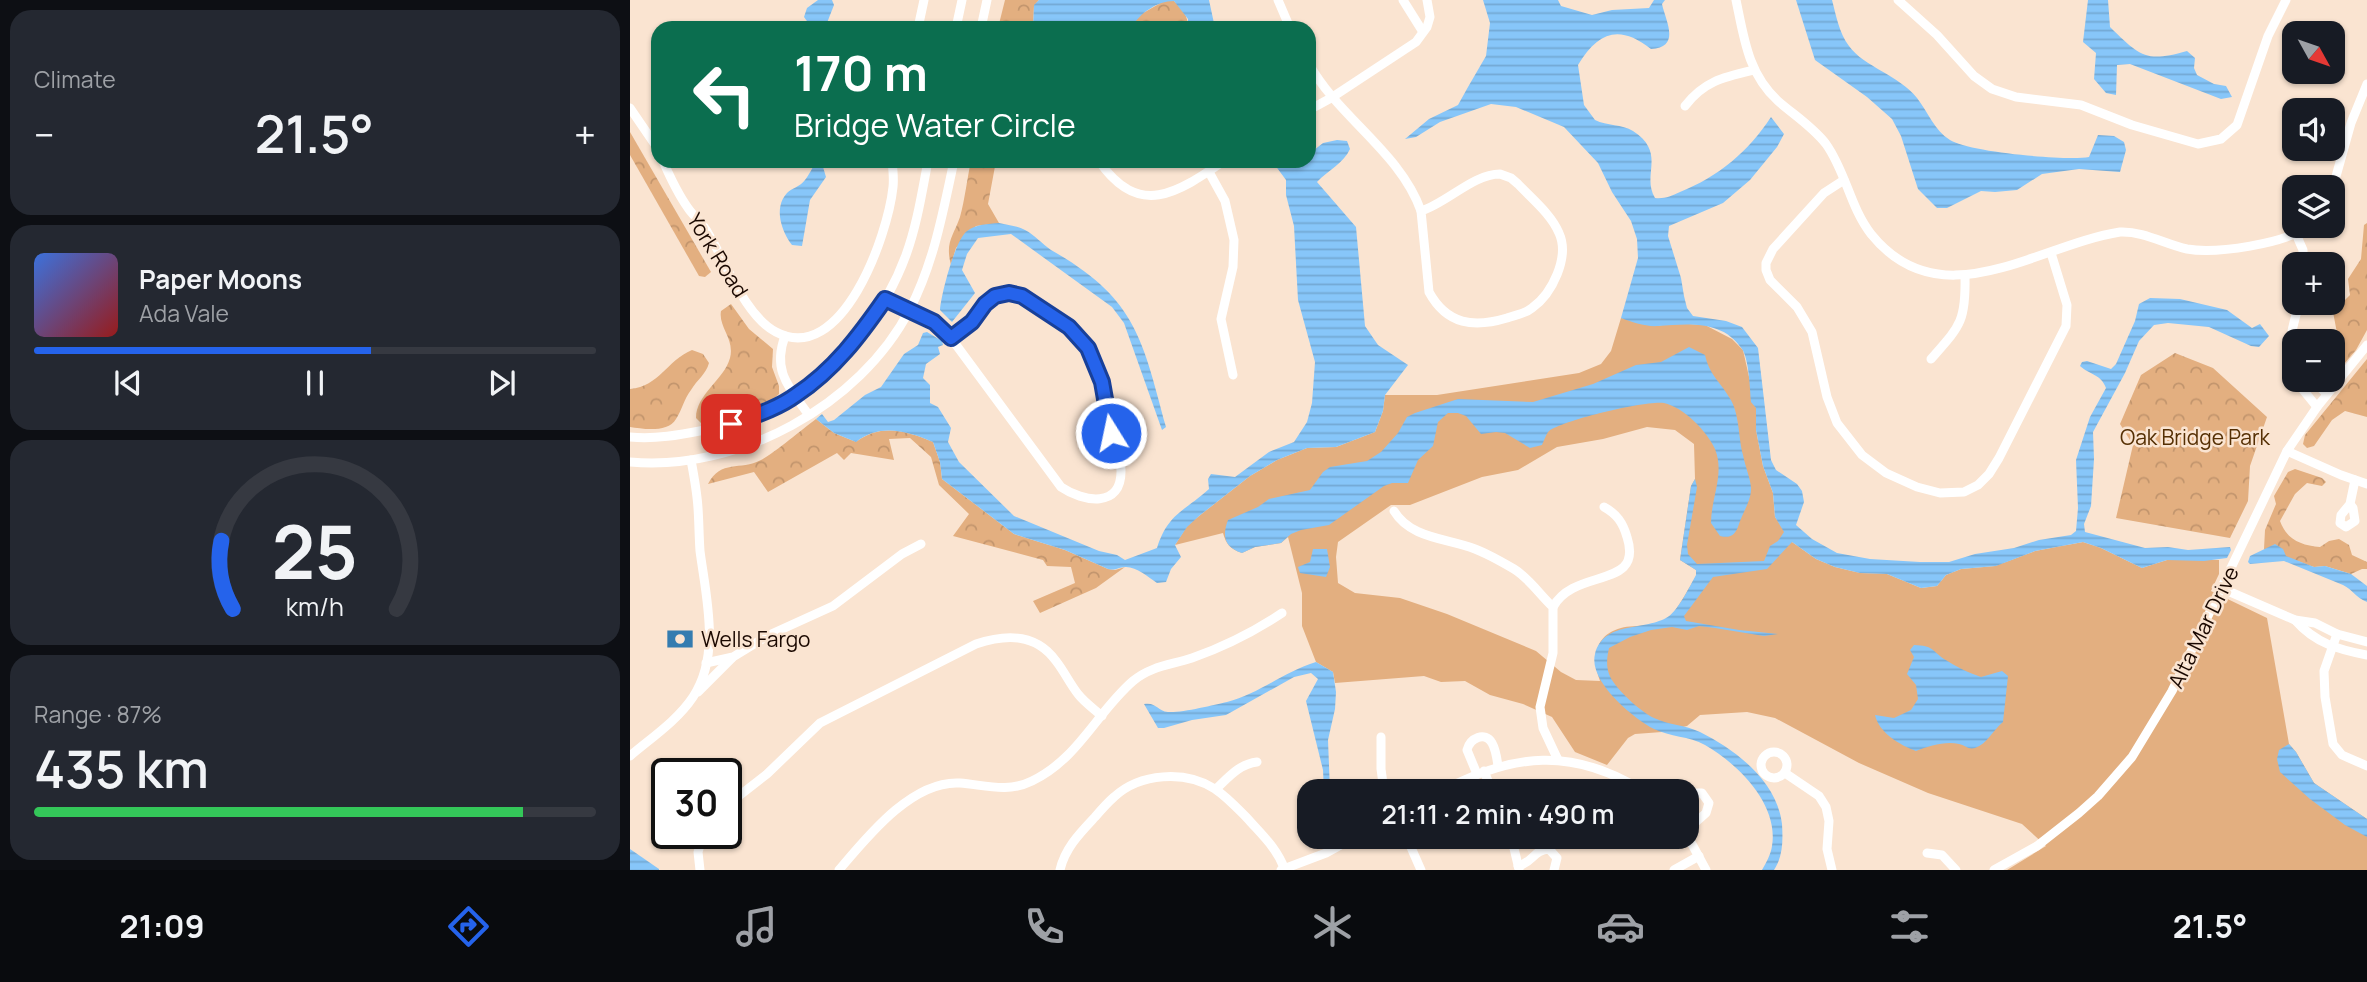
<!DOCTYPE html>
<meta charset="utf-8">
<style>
body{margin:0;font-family:Manrope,sans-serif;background:#242831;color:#f1f3f6;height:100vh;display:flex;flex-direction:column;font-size:26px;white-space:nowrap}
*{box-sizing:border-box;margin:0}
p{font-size:23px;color:#9ea1a6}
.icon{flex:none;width:38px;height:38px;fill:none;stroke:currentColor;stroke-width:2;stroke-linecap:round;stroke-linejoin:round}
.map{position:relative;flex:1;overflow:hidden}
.sheet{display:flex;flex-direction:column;gap:10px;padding:10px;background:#0d0f14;width:630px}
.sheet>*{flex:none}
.guide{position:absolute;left:21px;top:21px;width:665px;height:147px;border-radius:21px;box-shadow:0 2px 5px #0004;background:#0b6e4f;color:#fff;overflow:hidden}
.needle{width:46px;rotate:130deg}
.controls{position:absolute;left:1652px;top:21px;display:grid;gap:14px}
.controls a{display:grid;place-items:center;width:63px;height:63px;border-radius:14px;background:#171b24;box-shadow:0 2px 5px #0004;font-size:35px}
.speed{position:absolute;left:21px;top:758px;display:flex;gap:14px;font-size:35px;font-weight:700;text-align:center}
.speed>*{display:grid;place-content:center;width:91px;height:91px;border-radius:50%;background:#171b24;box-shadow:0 2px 5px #0004;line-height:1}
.speed .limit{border:4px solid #111;border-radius:10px;background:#fff;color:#111}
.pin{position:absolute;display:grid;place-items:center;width:60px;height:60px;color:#fff;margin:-30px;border-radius:14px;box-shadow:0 4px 10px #0006}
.me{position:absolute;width:77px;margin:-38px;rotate:350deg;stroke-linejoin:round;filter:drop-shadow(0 0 5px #0008)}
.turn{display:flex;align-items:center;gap:24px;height:147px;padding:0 28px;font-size:32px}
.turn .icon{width:91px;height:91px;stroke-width:2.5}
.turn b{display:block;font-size:49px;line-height:60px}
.big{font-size:52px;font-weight:600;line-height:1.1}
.sheet .card{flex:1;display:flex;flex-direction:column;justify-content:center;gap:10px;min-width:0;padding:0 24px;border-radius:21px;background:#242831}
.sheet .dial{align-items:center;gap:0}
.dial svg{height:182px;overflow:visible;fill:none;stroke:#363941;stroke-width:7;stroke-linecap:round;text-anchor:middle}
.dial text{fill:#f1f3f6;stroke:none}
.song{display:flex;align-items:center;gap:21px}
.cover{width:84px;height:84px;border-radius:10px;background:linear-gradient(135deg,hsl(220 70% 55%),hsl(0 70% 35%))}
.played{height:7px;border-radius:4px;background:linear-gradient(90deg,#2563eb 60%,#363941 60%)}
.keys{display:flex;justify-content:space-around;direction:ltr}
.heat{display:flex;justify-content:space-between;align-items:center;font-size:38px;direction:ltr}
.charge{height:10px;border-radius:5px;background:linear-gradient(90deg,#34c759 87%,#363941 0)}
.trip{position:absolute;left:667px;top:779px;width:402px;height:70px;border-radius:21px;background:#171b24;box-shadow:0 2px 5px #0004;font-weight:600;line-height:70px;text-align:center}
.tabs{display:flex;height:112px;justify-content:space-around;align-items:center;background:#090b0e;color:#9ea1a6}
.tabs .icon{width:49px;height:49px}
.tabs .on{color:#2563eb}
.tabs b{font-size:32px;color:#f1f3f6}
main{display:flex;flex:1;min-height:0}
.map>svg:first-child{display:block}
.green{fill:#e3af80;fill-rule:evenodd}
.forest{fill:url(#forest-crowns)}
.water{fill:url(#water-rules)}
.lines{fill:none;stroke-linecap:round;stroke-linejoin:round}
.street{stroke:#fff;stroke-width:9}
.route-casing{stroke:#184099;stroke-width:18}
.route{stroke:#2563eb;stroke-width:12}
.labels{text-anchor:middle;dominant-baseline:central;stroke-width:5;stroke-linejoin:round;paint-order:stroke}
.street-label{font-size:21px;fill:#1a0800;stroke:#fae4d1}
.park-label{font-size:21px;fill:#552f03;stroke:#fae4d1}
.poi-label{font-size:21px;fill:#1a0800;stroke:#fae4d1;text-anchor:start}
</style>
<main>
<section class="sheet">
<div class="card"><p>Climate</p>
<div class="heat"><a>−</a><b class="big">21.5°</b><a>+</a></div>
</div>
<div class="card">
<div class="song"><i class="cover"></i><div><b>Paper Moons</b><p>Ada Vale</p></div></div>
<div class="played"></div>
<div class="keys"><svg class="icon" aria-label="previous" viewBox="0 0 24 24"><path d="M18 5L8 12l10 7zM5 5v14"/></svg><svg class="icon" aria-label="pause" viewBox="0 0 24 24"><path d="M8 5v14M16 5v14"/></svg><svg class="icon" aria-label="next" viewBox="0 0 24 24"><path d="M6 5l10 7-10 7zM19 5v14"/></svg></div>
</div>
<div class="card dial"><svg viewBox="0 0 100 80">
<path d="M14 69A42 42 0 1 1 86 69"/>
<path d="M14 69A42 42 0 0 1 9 39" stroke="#2563eb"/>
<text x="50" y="56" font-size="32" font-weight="700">25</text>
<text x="50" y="72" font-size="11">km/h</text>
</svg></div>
<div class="card"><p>Range · 87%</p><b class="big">435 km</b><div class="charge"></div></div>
</section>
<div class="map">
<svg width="1737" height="870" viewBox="0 0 1737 870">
<defs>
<pattern id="forest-crowns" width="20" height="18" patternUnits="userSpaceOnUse" patternTransform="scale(1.75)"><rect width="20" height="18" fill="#e3af80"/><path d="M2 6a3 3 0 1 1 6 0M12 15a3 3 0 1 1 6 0" fill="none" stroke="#c2956d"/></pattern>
<pattern id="water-rules" width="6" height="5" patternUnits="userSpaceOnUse" patternTransform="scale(1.75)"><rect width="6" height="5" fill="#87c6f9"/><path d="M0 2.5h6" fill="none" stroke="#74a9d4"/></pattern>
</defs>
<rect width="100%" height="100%" fill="#fae4d1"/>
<path class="green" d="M991,318L1027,326L1042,323L1075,325L1102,339L1113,350L1126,408V430L1133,466L1143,493L1145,517L1162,542L1186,559L1205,567L1230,573L1257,574L1291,588L1307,586L1316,575L1331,569L1365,566L1405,551L1453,542L1471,548L1512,568L1537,560H1589V574L1581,591L1637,618L1659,744L1666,752L1684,783L1737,819V870H1377L1416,846L1392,824L1298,793L1229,763L1145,718L1117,712L1070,715L1057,726L1032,732L1005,734L998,738L977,765L945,752L922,717L893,704L860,695L835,681L811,682L794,676L705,683L703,672L686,662L672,626V593L658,537L651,543L625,547L612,553C600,549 596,544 593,533L545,545L557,526L569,516L620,476L647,460L677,448L706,447L745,432L753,411L755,395H807L949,373L971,364L981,351ZM1017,427L1045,430L1064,444L1065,479L1061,486L1050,560L1066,570L1067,575C1060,585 1048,610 1039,617C1027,628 1006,624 991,628C964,635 962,659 970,681L946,680L931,672L906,651L817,614L770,598L725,593L708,583L706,557L708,542L761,505H780L852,477L888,470L927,447L973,439Z"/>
<g class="forest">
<path d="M375,0H409L404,6L403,28H368Z"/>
<path d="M534,1H544C553,9 558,16 558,28H501L508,16Z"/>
<path d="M0,132L81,272L75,277L69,276L0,155Z"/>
<path d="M341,161H366L358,204L369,223L346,226L326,248L321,265C315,242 323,237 330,217C335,199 337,179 341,161Z"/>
<path d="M1737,223V330L1726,350L1703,377V341H1701L1707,333L1703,312L1720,295L1718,279L1731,259L1734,225Z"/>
<path d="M101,304L119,329L143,349L142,367L149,386V394L142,400L71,423L66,418C66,394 94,380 100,358C105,339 88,327 91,311Z"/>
<path d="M62,350L73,354L79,363C76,374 67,380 61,390C54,399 52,410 46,419C38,433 13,429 0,427V389C30,386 36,361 62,350Z"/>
<path d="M1545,353L1583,368L1637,417L1620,466L1618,501L1600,538L1486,518L1503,445L1490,424L1511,375Z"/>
<path d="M1737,359V417L1715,411L1702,420L1684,446L1677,448L1673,444L1675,435Z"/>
<path d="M186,419L204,433L226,442C251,423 277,431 303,442L310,462L312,479L384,534L435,550L478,569L485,570L495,567L466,588L410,613L403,601L445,583L441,567L417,566L413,560L323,536L339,514L309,485L301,457L280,438L259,439L264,460L221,453L214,460L207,453L138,492L124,472L78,484C91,459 110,471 131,460C146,452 171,430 186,419Z"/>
<path d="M1665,469L1692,478L1696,482L1692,486L1677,483L1665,494L1650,521C1657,540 1671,545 1690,547L1699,541L1709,539L1719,545L1722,555L1737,562V569H1732L1721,574L1695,566L1684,567L1634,549L1635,530L1646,504L1644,496L1658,472Z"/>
</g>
<g class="water">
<path d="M188,0H202L204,5L195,28H182L174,17L177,8Z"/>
<path d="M409,0H579L585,28H558V19L544,1C527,1 510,13 501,28H403L404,5Z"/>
<path d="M853,0H928L931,6L962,15L982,10L1019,8L1024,0H1035L1032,4C1036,22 1051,47 1021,49C989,24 968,32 948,65L954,105L965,120C977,126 992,124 1003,131C1037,153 1011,175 1025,198C1035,199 1041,196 1050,192C1088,177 1119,151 1141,117L1154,134L1147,147L1120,180L1093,203L1039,226L1038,236L1051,278L1054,296L1057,308L1063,316L1096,321L1112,327L1128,348L1141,460L1146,470L1167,484L1172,491L1174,502L1166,525L1182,539L1207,553L1240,559L1290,562H1319L1345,554L1384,548L1409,540L1441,535L1446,531L1448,508L1446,460L1460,417L1476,388C1471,374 1460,375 1450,366L1452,362L1457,361L1481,369L1486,364L1505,321L1509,304L1520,298L1550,299L1597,310L1622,328L1630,324L1639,336L1629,347L1621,346L1579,327L1538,323L1524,325L1509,341L1495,373L1463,432L1464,459L1461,506L1454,524L1455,532L1515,548L1538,547L1558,550L1600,547L1601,550L1597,558L1574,561L1537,560L1512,568L1471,548L1453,542L1405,551L1366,566L1331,569L1316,575L1307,586L1291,588L1257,574L1230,573L1205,567L1186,559L1162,542L1137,569L1083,577L1054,616L1056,621L1109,630L1148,634L1134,636L1085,628L1069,626L1057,630L1042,627L1021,630L1000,637L979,648C977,657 976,665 979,674C984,688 1011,712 1024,718C1039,725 1055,725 1070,732C1106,750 1147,781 1152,824C1153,841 1153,856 1144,870H1132C1136,863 1141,854 1142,846C1149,804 1108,764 1075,745C1059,736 1040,737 1024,729C1003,718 958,681 965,654C974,621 1012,631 1036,618C1047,613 1060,586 1066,575V570L1050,560L1061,486L1065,479L1067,487L1057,545L1058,554L1067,564L1134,561L1140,546L1148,541L1154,532L1145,517L1143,493L1133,466L1126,430V408L1121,402C1120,390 1119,359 1112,349C1092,319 1057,324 1028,326C1016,327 1002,322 991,318L1008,258L1007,239L1001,221L982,192L968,163L934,127L886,107L861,104L810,122L786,137L775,139L799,119L828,105L838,87L856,56L860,23Z"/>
<path d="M1166,0H1202C1206,15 1209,33 1219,46C1234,67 1269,75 1287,98C1298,112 1304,130 1320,140C1338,152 1436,161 1459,157L1468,135L1484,136L1494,142L1496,150L1490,172L1449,169L1412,174L1387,190L1365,192L1351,191L1317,208H1307L1288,189L1271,136L1262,119L1237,97L1185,60Z"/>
<path d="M1458,0H1478L1480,27C1510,56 1515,63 1557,51L1565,58L1564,68L1567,75L1584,84L1596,86L1602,97L1591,99L1500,64L1487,65L1486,95L1476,93L1464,79L1466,53L1453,42Z"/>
<path d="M707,140L717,141L720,149C714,163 697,171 687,182L726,227L735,326L748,345L778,365L755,395L753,411L745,432L706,447L677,448L647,460L620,476L569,516L557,527L545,545L551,557L541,569L536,582L527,583C518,577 507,567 496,567C488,567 486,571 478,569L435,550L384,534L312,479L310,462L303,442C277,431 250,423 226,442L204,433L186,419L192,414L198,422L204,420L235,395L251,387L274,354L288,345L293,333L297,332L312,341L313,345L308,347L310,354L296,364L293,378L300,385V403L308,407L321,428L318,442L329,462L384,516L469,551L487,555L495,560L527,548C538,513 555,511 579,489L578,479L581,474L605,477L639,452L664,442L677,422L682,403L685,362L668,300L664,226L656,195V180L642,161H679V154L693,143Z"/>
<path d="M186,161L193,167L196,177L180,200L172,246L162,245C152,232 143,208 157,193C162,188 170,187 175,180C179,175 183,167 186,161Z"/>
<path d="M369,223C378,225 388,226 395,230C405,235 412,244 421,250C506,298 512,338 536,427L532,430L494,323L482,307L381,234L348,238L337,254L332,270L345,293L322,322L310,310C311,295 325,240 337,231C346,224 358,224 369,223Z"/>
<path d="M1059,347L1075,355C1080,376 1089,380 1099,397C1110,413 1108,437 1113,455C1115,466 1120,477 1121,487C1122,499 1113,512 1109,524C1106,534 1101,539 1090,536L1081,523C1081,498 1095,474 1085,449C1077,431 1053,407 1034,403C1017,400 933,420 919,431C916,434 914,441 912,445L900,448L875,433L866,432L851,434L836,416L828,413H818L808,422L803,446L788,460L778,483H762L754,486L699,525L671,530L661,534L651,543L625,547L612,553C594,547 592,536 598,520L628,507L639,499L680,490L693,472L700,467L737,461L751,452L768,433L777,417L785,413L828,399L903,402L963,384L1006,365L1031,362Z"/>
<path d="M1645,544L1653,549L1656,556L1684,567L1695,566L1721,574L1737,586V602C1725,597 1723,590 1713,585L1654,561L1620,564L1618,562L1620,556Z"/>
<path d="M683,549H697L700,567L696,577L670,573L668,567L680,562Z"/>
<path d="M1284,645C1304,646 1300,649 1314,659C1325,666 1339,673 1351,677L1372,671L1378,676L1373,722C1363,730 1357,744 1345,748C1338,750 1335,745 1329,744C1315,741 1299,746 1286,751C1270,745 1249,733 1245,715L1264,718L1281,710L1288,699L1286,685L1277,674L1284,657L1280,650Z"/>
<path d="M686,662L703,672L706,692L705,709L698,740L700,791H694L693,770L676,701L688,679L681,673L664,677L596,715L562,720L534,728H528L514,704C527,702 527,711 538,712C551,713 584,705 597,702C629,694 655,671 686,662Z"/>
<path d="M1659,744L1666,752L1684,783L1737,819V837L1715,825L1680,799L1650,772L1647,759L1649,750Z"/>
<path d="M0,849L29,869V870H0Z"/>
</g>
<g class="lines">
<g class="street">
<path d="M648,0L660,28"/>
<path d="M773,0L793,32"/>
<path d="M1106,0C1114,38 1118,74 1148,101C1164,115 1183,127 1196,144C1216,172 1220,207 1241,234C1311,321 1407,245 1490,232C1514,231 1534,244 1557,249C1585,254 1657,244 1677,226"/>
<path d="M1268,0L1307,35L1344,76L1362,89L1386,97L1451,105L1502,125L1568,144L1591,139L1607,125L1638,36L1656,0"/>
<path d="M288,28L294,0"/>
<path d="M326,28L332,0"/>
<path d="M351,28L357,0"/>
<path d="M679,64C709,118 770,152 791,211"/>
<path d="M1055,106C1074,81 1094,77 1124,70"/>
<path d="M0,108L28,149"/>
<path d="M679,110L701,98L786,42L797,27L800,17L797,0"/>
<path d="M33,161C40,177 48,194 58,208C64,217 73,223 78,233C96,262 115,316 146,332C212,367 258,235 263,187C264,178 263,170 262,161"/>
<path d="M469,161C509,219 547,193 594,161"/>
<path d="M579,172L595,201L604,240L603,267L591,319L603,375"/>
<path d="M870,174L881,178L888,184C902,199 921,214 929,233C940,257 922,294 902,308C895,314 885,315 877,318C844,328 817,325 799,292L791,211C817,203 843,174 870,174Z"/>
<path d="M1214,180L1194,193L1143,249L1136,263V270L1140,280L1167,307L1182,332L1197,397L1207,423L1232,455L1256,473L1287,487L1310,493L1334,492L1348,485L1359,474L1369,458L1436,326L1437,305L1421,253"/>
<path d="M1703,187L1721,123L1737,84"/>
<path d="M1666,234L1673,250V264"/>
<path d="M379,293C394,295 405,305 417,312C468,344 467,364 478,419C481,436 491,453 491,470C492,509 453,502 431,487L321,338C327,334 334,330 339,324C353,310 357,296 379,293Z"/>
<path d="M255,299L304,322L321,338"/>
<path d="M155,336C142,371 159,387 178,414"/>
<path d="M1301,359C1330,326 1336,322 1335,276"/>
<path d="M1664,378C1653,353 1663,328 1669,303"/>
<path d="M1665,380L1687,407"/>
<path d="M1682,380L1697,394"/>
<path d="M0,437C26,440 54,434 80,429C109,422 139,413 165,397C214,365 256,310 276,255C287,225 292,192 298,161"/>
<path d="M1657,451L1711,475L1737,484"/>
<path d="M0,462C107,472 230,406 280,309C304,262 313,212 324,161"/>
<path d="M1720,504L1723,508L1725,521L1716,527L1710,523L1711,515L1720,504L1725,480"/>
<path d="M764,511C781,539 817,538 845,549C858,554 872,562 884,569C899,578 910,595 923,607V653L910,707L913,728L928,760"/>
<path d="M1591,588L1665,620L1685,623L1707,634L1737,642"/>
<path d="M923,607C945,567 1014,590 997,537C993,523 987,514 974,507"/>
<path d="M1665,620C1685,643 1709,650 1737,655"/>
<path d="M1707,634L1694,671L1695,697L1703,744L1712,755L1737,766"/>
<path d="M76,663L103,657L137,636L203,606L272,554L291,544"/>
<path d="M68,692L102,658"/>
<path d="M751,737V769L754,791"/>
<circle cx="1144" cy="765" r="13"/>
<path d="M0,756C21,738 47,721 63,697C91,655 76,597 70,551C69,537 69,522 68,508C67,492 64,476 61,460"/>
<path d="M854,771L862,791"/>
<path d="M1155,773L1189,796L1196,807L1199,821L1197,849L1202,870"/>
<path d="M847,774L837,750C840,738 855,731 862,743C866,750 867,759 868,766"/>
<path d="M586,789C598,778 609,764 627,762"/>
<path d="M812,791C883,753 943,747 1013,791"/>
<path d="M1057,795L1063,793H1072L1079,803L1076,813L1057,830"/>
<path d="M96,806L137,774L190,723L346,644C376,634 406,633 426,661C434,671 440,684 448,694C454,702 464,709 472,716"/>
<path d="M1057,835L1076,870"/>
<path d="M776,836L791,870"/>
<path d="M881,836L889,869"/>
<path d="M1297,853L1312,855L1326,870"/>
<path d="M888,866C903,863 903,850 919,849L927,858L924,870"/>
<path d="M70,870L68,852L74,833"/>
<path d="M209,870C237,837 282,780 330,783C355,785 378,793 402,781C448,759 467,712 503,681C521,666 541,665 562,658C593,647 625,631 652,613"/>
<path d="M430,870C435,848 450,833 465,817C471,810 477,803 484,797C510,773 555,770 585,789C597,797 607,808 617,818C632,835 647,848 655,870"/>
<path d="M651,870L696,853L727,836"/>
<path d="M1044,870L1069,856"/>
<path d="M1364,870L1407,846L1449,813L1468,796L1502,757L1542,691L1657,451L1687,407L1737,345"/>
</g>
</g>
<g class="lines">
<defs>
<path id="route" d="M101,424C123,416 147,409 166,395C204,370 230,335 255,299L304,322L321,338L342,322L355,304L365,296L379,293L392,296L439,327L458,348L472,382L481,433"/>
</defs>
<use href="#route" class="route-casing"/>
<use href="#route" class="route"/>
</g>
<defs>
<symbol id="bank-bare" viewBox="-9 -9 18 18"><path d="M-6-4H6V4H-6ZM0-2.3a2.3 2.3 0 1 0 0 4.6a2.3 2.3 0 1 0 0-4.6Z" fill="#347cb0" stroke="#fae4d1" stroke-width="2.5" paint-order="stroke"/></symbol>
</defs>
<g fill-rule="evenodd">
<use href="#bank-bare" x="31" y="620" width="38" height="38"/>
</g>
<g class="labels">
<g class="street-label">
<text transform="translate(88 255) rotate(58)">York Road</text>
<text transform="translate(1573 627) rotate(-64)">Alta Mar Drive</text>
</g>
<g class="park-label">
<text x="1565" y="437">Oak Bridge Park</text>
</g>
<g class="poi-label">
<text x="71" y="639">Wells Fargo</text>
</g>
</g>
</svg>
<div class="controls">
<a><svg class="needle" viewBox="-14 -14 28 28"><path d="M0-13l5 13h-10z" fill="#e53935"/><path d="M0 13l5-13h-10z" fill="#9ea1a6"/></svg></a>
<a><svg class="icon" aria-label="sound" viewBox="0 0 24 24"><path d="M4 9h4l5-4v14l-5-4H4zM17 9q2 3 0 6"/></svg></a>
<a><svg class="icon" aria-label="layers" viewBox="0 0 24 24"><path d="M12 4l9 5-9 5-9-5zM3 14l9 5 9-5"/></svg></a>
<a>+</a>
<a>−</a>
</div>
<div class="speed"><div class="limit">30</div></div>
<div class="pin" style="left:101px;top:424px;background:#d93025"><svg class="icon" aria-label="arrive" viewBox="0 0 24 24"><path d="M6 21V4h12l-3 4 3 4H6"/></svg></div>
<svg class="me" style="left:481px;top:433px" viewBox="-20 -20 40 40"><circle r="17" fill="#2563eb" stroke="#fff" stroke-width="3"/><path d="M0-11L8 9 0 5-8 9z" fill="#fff"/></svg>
<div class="trip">21:11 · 2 min · 490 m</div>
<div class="guide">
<div class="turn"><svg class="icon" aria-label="left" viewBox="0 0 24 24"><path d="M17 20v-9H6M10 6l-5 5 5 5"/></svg><div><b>170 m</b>Bridge Water Circle</div></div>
</div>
</div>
</main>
<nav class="tabs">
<b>21:09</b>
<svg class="icon on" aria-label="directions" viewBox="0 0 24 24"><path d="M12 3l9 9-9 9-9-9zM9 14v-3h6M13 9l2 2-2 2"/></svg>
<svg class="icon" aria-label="music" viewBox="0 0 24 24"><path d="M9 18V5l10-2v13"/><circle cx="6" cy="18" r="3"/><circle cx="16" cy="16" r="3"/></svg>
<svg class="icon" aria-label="phone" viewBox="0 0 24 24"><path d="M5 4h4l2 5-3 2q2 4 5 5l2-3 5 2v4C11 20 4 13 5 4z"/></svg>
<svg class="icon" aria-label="climate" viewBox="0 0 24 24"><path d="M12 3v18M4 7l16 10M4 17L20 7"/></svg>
<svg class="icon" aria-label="car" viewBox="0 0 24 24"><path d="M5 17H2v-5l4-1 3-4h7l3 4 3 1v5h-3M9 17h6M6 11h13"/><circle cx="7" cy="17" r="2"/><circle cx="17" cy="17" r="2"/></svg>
<svg class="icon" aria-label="filters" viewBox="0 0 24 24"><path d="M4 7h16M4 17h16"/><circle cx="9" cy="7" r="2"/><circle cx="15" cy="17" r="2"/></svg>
<b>21.5°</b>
</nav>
